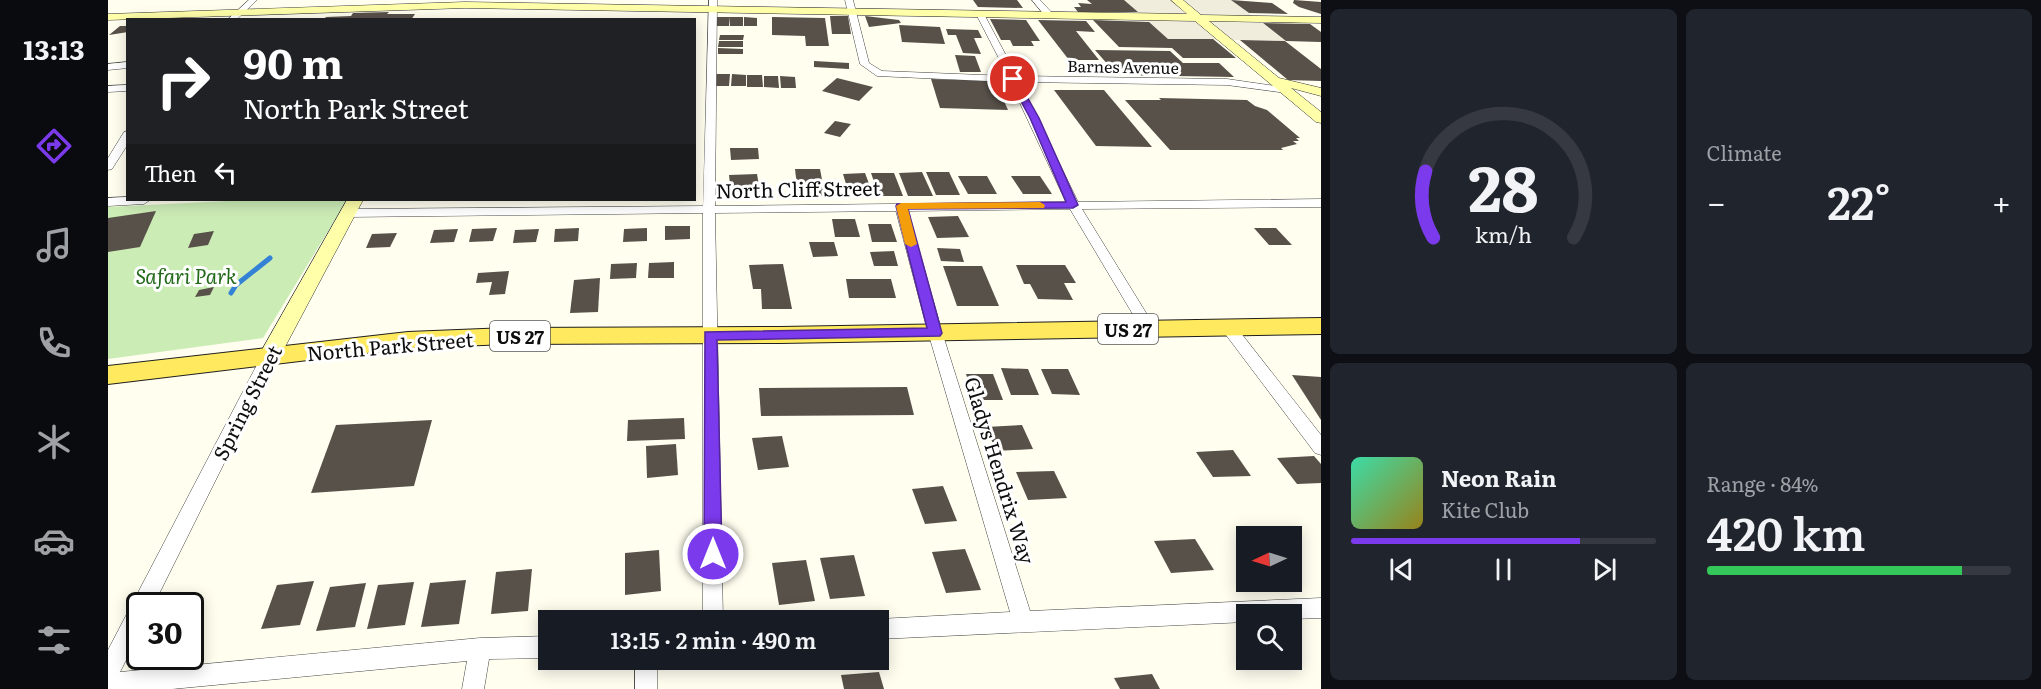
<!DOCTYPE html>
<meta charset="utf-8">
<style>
body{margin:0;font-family:Literata,serif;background:#20242c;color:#f1f3f6;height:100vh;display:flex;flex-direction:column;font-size:22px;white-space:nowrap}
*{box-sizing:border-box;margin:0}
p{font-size:20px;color:#9ea1a6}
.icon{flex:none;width:33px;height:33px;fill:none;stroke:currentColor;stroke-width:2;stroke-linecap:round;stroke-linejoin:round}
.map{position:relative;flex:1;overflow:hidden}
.sheet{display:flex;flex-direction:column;gap:9px;padding:9px;background:#0d0f14;width:720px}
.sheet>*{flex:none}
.banner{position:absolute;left:18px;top:18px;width:570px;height:183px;border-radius:0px;box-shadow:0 3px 15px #0003;background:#202124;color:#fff;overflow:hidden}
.needle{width:39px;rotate:266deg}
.tools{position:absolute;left:1128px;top:526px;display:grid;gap:12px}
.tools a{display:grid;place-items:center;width:66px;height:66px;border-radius:0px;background:#171b24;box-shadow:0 3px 15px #0003;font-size:30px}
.speed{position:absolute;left:18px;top:592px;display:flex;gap:12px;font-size:30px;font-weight:700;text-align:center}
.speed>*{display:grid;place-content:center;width:78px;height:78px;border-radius:50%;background:#171b24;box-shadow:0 3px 15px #0003;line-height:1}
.speed .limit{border:3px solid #111;border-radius:9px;background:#fff;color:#111}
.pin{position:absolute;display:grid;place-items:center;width:51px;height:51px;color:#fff;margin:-26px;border:3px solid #fff;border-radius:50%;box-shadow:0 2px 6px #0007}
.me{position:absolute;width:66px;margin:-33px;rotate:0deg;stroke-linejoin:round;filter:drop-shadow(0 0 4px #0008)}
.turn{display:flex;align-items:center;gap:21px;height:126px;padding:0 18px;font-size:27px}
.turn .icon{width:78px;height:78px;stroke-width:2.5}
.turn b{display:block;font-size:42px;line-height:51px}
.then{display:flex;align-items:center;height:57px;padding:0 18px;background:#0003;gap:12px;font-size:22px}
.big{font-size:45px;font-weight:600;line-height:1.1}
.sheet .tile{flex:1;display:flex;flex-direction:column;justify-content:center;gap:9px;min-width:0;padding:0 21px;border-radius:9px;background:#20242c}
.sheet .dial{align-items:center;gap:0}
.dial svg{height:156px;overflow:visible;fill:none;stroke:#363941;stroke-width:7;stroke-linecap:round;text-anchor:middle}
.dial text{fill:#f1f3f6;stroke:none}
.song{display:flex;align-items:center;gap:18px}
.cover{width:72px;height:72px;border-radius:9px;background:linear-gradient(135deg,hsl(160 70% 55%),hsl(50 70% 35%))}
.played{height:6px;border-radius:3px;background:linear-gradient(90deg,#7c3aed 75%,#363941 75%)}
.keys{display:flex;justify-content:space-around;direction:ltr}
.heat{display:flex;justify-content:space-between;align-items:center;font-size:33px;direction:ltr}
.charge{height:9px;border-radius:4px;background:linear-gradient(90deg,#34c759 84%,#363941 0)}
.sheet .tiles{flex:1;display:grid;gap:9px;grid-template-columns:repeat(2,1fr)}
.trip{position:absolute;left:430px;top:610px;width:351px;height:60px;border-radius:0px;background:#171b24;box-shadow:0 3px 15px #0003;font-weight:600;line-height:60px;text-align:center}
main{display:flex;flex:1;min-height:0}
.dock{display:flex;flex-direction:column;width:108px;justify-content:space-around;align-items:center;background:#090b0e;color:#9ea1a6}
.dock .icon{width:42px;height:42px}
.dock .active{color:#7c3aed}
.dock b{font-size:27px;color:#f1f3f6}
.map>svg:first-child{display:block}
.green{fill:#ccecb6}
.plaza{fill:#f0eddd}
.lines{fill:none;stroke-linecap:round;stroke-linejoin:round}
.stream{stroke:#3382d6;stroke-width:5}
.building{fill:#58514a}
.street-casing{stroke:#414141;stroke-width:1}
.secondary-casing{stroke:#303030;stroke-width:1}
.primary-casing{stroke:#1f1f1f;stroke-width:2}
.street{fill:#fff;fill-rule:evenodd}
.secondary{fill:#ffa;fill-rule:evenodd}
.primary{fill:#ffea5f;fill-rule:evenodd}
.route{fill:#7c3aed;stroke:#51269a;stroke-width:1.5}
.slow{fill:#f59e0b}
.labels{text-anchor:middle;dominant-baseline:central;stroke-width:6;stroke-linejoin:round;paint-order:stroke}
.far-street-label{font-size:16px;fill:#0e0e0e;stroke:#fff}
.shield{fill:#fff;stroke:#565656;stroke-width:1.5}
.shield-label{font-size:18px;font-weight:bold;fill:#0e0e0e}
.street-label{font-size:20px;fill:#0e0e0e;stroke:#fff}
.park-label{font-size:20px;font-style:italic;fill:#226a1a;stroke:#fff}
</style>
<main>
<nav class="dock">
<b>13:13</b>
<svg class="icon active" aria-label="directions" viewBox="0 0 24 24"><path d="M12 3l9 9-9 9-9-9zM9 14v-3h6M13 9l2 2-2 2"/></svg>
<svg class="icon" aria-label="music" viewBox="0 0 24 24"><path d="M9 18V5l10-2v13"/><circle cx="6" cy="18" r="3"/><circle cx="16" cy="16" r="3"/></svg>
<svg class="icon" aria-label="phone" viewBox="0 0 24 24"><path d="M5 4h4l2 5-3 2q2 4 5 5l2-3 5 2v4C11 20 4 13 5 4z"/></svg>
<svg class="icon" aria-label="climate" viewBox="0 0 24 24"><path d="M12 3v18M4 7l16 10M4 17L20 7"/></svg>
<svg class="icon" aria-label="car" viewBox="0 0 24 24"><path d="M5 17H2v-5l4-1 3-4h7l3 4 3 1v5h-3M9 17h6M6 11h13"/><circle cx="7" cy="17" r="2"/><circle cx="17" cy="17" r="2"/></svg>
<svg class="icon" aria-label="filters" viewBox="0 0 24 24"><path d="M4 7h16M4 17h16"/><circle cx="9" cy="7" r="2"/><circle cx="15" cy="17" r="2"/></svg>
</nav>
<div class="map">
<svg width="1213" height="689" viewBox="0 0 1213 689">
<rect width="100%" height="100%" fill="#fffeef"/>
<path class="green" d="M138,200H239L155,338L0,359V207Z"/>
<path class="plaza" d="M1016,0H1123L1178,41L1060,39Z"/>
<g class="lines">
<path class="stream" d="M123,293L128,285L162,258"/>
</g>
<g class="building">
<path d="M865,0H909L915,8L870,7Z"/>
<path d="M979,0H1016L1030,12H970L966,7H973L970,3L984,4Z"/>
<path d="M1123,0L1164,3L1180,14L1141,13Z"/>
<path d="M1186,0L1213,2V14L1191,7L1185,3Z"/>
<path d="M281,12L279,14H307L303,20H215L218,17L243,16L245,13Z"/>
<path d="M722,16H740L743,34H724Z"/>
<path d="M757,16L791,20L793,23L761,27Z"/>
<path d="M609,17H622L621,26H608Z"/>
<rect x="622" y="17" width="13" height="9"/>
<path d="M636,17L649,18V26H636Z"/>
<path d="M664,17L717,18L721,46H698L697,36L664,35Z"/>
<path d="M882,19L918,20L932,41H923L926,46H905L902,40H893Z"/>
<path d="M930,20L978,21L987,32L968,31L991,60H961Z"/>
<path d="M985,20L1041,22L1060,39H1105L1128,58H1075L1064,48L1011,47Z"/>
<path d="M1155,23L1202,24L1213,32V42L1178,41Z"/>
<path d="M791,25L832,27L837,44L794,42Z"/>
<path d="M12,26H20V32L1,35Z"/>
<path d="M838,29L870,30L874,38H866L873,54L855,53L848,35H840Z"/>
<path d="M612,35H636L635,40H611Z"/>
<path d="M1132,40L1177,41L1213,69V81L1180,80Z"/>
<path d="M611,41H635V47H610Z"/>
<path d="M610,48L635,49V54H610Z"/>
<path d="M987,50L1062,51L1075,63H1111L1126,77L1009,75Z"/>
<path d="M847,55L867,56L873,72H852Z"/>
<path d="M706,61L741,63V69L706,67Z"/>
<path d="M607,74H622L621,86H606Z"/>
<path d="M624,74L638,75V86H623Z"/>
<path d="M639,75H654L655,87H639Z"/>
<path d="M656,76H670L671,88L656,87Z"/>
<path d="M672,76L687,77L688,88H673Z"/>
<path d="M729,78L765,87L751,101L714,91Z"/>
<path d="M823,79L887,81L900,110L832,108Z"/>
<path d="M946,90H996L1044,147L988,146Z"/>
<path d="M1051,98L1139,100L1147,106L1159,110L1192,138H1188L1191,141H1185L1189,144L1173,148L1175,150H1062L1017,100H1053Z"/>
<path d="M727,121L743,124L732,137L716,133Z"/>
<path d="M622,148H650L651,159L623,160Z"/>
<path d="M687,169H712L717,196L690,195Z"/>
<path d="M814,172L825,196H800L791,173Z"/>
<path d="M818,172H841L852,195H828Z"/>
<path d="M757,173L766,197H742L735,174Z"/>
<path d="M763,173H786L795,196H771Z"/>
<path d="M649,174L652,192L623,193L621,175Z"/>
<path d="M850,176H879L889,194H860Z"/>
<path d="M903,176H932L944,194H915Z"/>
<path d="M48,211L32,247L0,252V218Z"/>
<path d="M850,216L861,237L829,238L820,217Z"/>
<path d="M724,219H747L752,237H727Z"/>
<path d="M760,224H783L789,242H764Z"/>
<path d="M557,226H582V239L557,240Z"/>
<path d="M389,228L385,241L361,242L364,229Z"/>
<path d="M471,228L470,241L446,242L447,229Z"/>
<path d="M539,228V241L515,242L516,229Z"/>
<path d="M1146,228H1168L1184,245H1161Z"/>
<path d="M350,229L346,242L322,243L326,230Z"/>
<path d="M431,229L428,242L405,243L407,230Z"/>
<path d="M106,231L100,245L80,248L86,234Z"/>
<path d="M289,233L282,247L258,248L264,234Z"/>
<path d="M701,242H726L730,256L705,257Z"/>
<path d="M829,248L852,249L856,262L833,261Z"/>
<path d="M786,251L790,266H766L762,252Z"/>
<path d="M566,262V278H540L541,263Z"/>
<path d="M529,263L528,278L502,279L503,264Z"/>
<path d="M675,264L684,309H654L653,289H645L641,265Z"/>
<path d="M908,265H957L968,283H956L965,300L930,299L922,284H916Z"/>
<path d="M835,266H874L891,306H849Z"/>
<path d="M401,271L397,294L381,295L384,282L368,283L370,273Z"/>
<path d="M492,278L490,312L462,313L466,280Z"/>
<path d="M738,279H783L788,298H741Z"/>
<path d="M106,287L102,295L87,297L91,290Z"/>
<path d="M893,368L920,369L931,395H903Z"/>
<path d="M933,369H960L972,395L944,394Z"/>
<path d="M858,374H885L895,400H866Z"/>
<path d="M1184,375L1213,377V420Z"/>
<path d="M799,387L806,415L653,416L651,388Z"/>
<path d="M576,418L577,439L519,441L520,420Z"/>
<path d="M324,420L306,486L203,493L228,425Z"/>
<path d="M914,425L925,449L888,451L878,427Z"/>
<path d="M674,436L681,467L650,470L644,438Z"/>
<path d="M568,444L570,475L539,478L538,446Z"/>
<path d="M1125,450L1143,476L1105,477L1088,452Z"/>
<path d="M1206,456L1213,464V483L1189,484L1169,458Z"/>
<path d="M946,471L959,498L920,500L908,472Z"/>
<path d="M835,486L849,521L817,524L804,489Z"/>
<path d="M1087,539L1106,570L1063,573L1046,541Z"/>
<path d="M857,549L873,590L838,593L824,552Z"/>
<path d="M551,550L553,591L517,595V553Z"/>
<path d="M746,555L757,596L722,599L712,558Z"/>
<path d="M698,560L707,601L671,605L664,563Z"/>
<path d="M424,569L420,611L383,614L388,572Z"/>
<path d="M358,580L351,624L313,627L322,583Z"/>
<path d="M206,581L192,625L153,629L169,585Z"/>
<path d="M306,582L297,625L259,629L270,585Z"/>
<path d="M258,583L247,627L208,631L222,587Z"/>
<path d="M771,672L776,689H736L733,675Z"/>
<path d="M1044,674L1052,689H1012L1006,678Z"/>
</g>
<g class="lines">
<defs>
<g id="street">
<path d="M141,0H149L128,20H119Z"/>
<path d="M601,0H609L607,206L958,202L902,82L769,76L752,64L737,0H745L761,63L774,71L900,76L868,14L872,12L876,14L909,76L1119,79L1181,88L1183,90L1178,93L1119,85L912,82L970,202L1213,199V207L974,209L1048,329L1046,333H1036L962,209L800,211L834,332L922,611L1213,598V618L1184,619V615H1138V622L771,639V621H765L771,619L902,612L820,332L788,211L607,213L615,621H595V213L239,217L233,213L239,209L595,206Z"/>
<path d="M924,0H932L944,13V17H938Z"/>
<path d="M20,62V68L0,70V64Z"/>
<path d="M20,85V91L0,92V86Z"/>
<path d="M20,131V144L4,169L0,170V158L16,132Z"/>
<path d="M20,197V200H42L36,204L0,206V198Z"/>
<path d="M1120,322L1125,323L1213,435V455L1207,453L1115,331L1113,327L1115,323Z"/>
<path d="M161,352L169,357L45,606H32V633L12,672L372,638L441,636V658L381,659L376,689H354L359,661L64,689H0V650L153,357Z"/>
<rect x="527" y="660" width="22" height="29"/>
</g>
<g id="secondary">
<path d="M1063,0H1075L1093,15L1213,17V23L1101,21L1171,78L1213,88V96L1183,88L1213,112V123L1208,122L1087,21L357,8L0,20V14L357,2L1079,14Z"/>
<path d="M239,200H255L169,362L161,365L153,362L150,357Z"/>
</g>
<path id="primary" d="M1213,318V334L672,343L400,344L300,348L0,384V366L300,332L400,328L672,327Z"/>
</defs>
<use href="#street" class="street-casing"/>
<use href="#secondary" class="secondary-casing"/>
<use href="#primary" class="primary-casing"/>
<use href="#street" class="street"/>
<use href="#secondary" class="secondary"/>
<use href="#primary" class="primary"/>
</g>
<path class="route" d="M905,76L909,79L931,118L970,205L965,208L800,209L834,333L832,336L609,340L614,554L611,560L605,562L599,560L596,554L597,332L819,328L788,206L789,204L958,202L922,118L901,79Z"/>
<path class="slow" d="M932,202L937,205L936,208L800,209L809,244L803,247L797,244L788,206L793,203Z"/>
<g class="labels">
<g class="far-street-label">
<text transform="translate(1015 66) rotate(1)">Barnes Avenue</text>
</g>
<g class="shield">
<rect x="990" y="314" width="60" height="30" rx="4.5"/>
<rect x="382" y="321" width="60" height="30" rx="4.5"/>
</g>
<g class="shield-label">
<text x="1020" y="329">US 27</text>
<text x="412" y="336">US 27</text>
</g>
<g class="street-label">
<text transform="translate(690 188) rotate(-1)">North Cliff Street</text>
<text transform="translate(282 345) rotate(-5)">North Park Street</text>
<text transform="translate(138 402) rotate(-63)">Spring Street</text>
<text transform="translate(893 470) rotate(73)">Gladys Hendrix Way</text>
</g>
<g class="park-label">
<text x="78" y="275">Safari Park</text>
</g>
</g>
</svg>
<div class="tools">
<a><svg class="needle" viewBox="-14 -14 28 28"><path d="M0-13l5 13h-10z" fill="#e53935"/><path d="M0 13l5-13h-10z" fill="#9ea1a6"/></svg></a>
<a><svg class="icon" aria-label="search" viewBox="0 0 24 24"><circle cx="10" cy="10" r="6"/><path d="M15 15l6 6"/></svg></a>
</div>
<div class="speed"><div class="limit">30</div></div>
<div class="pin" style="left:905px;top:79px;background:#d93025"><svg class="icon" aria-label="arrive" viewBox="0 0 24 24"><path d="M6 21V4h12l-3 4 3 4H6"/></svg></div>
<svg class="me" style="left:605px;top:554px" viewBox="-20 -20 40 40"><circle r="17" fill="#7c3aed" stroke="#fff" stroke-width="3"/><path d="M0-11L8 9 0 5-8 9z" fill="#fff"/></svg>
<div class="trip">13:15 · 2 min · 490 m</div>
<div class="banner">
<div class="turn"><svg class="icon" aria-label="right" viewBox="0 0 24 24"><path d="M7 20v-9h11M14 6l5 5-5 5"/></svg><div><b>90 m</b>North Park Street</div></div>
<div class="then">Then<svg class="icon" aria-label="left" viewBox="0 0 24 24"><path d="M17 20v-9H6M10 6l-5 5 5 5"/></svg></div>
</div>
</div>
<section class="sheet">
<div class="tiles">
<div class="tile dial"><svg viewBox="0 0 100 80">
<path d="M14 69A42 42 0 1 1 86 69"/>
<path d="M14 69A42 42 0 0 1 10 35" stroke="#7c3aed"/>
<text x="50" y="56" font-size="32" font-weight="700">28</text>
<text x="50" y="72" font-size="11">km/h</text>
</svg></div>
<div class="tile"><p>Climate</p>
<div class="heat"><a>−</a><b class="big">22°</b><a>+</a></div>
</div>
<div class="tile">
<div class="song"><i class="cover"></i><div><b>Neon Rain</b><p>Kite Club</p></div></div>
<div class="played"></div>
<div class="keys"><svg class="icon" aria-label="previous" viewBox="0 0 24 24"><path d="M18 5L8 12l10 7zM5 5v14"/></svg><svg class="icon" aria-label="pause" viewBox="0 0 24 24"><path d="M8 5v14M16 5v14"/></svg><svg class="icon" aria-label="next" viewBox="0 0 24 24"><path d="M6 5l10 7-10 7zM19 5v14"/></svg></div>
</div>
<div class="tile"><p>Range · 84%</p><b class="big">420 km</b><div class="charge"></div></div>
</div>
</section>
</main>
